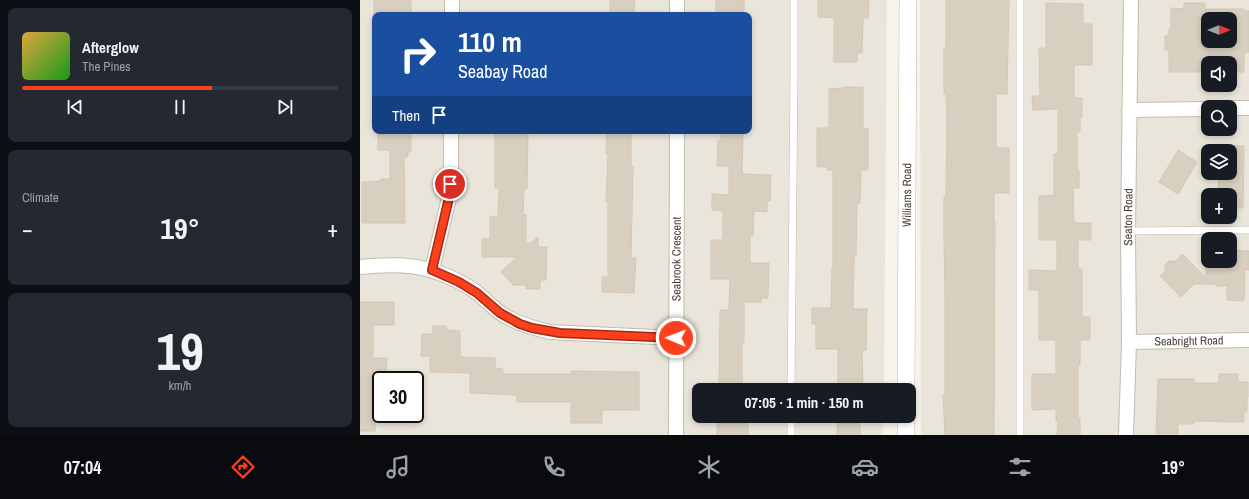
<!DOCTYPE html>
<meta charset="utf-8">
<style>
body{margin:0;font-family:"Archivo Narrow",sans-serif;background:#242831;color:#f1f3f6;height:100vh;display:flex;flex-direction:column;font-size:15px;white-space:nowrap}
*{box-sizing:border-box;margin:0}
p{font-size:13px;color:#9ea1a6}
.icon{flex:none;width:22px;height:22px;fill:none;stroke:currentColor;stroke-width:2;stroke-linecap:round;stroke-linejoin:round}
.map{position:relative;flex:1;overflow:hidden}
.drawer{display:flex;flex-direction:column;gap:8px;padding:8px;background:#0d0f14;width:360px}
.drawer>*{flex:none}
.top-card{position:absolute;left:12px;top:12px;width:380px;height:122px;border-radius:8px;box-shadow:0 2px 6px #0003;background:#1a4fa0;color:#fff;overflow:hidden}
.needle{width:26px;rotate:90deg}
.buttons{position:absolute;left:841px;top:12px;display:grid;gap:8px}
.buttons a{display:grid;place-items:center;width:36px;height:36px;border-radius:8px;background:#171b24;box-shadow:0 2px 6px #0003;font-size:20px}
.speed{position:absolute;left:12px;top:371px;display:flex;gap:8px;font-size:20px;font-weight:700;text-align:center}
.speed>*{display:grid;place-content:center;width:52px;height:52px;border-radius:50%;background:#171b24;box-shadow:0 2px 6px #0003;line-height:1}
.speed .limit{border:2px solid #111;border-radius:6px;background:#fff;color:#111}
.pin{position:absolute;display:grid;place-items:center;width:34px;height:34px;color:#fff;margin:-17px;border:2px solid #fff;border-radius:50%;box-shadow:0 1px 4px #0007}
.me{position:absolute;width:44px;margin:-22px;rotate:271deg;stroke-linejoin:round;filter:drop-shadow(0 0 3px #0008)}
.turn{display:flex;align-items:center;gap:14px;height:84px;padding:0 20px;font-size:18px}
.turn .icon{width:52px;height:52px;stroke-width:2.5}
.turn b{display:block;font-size:28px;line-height:34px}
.then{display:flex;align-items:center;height:38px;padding:0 20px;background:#0003;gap:8px;font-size:15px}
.big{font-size:30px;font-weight:800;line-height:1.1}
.drawer .widget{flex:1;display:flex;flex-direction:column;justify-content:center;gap:6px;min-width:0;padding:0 14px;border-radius:8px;background:#242831}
.drawer .dial{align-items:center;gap:0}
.dial b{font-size:52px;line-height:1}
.song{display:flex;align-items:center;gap:12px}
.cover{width:48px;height:48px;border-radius:6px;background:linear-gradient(135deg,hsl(40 70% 55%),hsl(120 70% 35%))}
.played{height:4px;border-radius:2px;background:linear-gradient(90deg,#fc3f1d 60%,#363941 60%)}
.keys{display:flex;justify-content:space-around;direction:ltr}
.heat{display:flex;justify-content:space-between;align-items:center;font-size:22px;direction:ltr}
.trip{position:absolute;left:332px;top:383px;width:224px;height:40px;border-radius:8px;background:#171b24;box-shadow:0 2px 6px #0003;font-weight:800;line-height:40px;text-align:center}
.menu{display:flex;height:64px;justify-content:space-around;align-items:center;background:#090b0e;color:#9ea1a6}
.menu .icon{width:28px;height:28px}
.menu .on{color:#fc3f1d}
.menu b{font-size:18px;color:#f1f3f6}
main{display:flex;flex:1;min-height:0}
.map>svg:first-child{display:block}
.residential{fill:#eae5da;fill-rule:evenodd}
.building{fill:#d8cfc1;stroke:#d3c7b4;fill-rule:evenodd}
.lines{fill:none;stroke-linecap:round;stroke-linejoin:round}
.service-casing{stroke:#c2bbae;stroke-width:8}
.minor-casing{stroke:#c2bbae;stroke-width:16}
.tertiary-casing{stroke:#c2bbae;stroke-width:18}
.service{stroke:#fff;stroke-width:7}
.minor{stroke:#fff;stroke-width:14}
.tertiary{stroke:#fff;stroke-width:17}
.route-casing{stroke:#a42913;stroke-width:10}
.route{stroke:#fc3f1d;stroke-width:7}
.labels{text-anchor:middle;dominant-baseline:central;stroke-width:3;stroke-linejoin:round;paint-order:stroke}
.street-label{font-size:12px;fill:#4b4439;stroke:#fff}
</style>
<main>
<section class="drawer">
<div class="widget">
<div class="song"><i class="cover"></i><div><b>Afterglow</b><p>The Pines</p></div></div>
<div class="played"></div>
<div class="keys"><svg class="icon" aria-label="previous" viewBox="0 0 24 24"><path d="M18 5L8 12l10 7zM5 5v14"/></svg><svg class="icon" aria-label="pause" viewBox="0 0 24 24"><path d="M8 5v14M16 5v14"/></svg><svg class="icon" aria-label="next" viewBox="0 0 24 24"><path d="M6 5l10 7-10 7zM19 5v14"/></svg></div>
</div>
<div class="widget"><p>Climate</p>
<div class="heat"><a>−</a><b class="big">19°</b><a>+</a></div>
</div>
<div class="widget dial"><b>19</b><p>km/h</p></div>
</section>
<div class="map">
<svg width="889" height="435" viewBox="0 0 889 435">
<rect width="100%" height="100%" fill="#f6f3ec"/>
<g class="residential">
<path d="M0,0H527L524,390H339V416H523V435H0ZM15,15H389V131H15ZM21,380H55V414H21Z"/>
<path d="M560,0H889V435H561ZM848,19H870V41H848ZM848,63H870V85H848ZM848,107H870V129H848ZM848,151H870V173H848ZM848,195H870V217H848ZM848,239H870V261H848Z"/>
</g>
<g class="building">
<rect x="14" y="0" width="37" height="15"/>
<path d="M250,0H275L274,15H250Z"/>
<rect x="356" y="0" width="28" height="15"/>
<path d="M458,0H509L508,18H503L502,53H497V62H474V18L458,17Z"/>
<path d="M586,0H649L647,94H636V148H649V193H634V222H635L634,435H585L583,395H585V292L584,243V197H586L587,118L586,94H584V48H586Z"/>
<path d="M686,3L723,4V24H732V65H714V98H722V117H720V132H717V169L719,170V188H713L714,223H731V240H718V269H722V317H730V340H720V365H718V418H720V435H697L698,421H696V409L672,410V374H696V340H679V290H669V270L697,271V240H679V196L694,195V154H698V109L673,110L672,96H680L679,48H686Z"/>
<path d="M824,3H845V9H884V11H889V52H884V72H870V63H845V72H809V50H805V36H809V29H811V8L824,9ZM848,19H870V41H848Z"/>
<path d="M483,87H503V129H508V170H501L500,203H497L496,256H494L493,309H507L506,350H502L503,390H478V349H456V324H452V308H471L472,267H473V170H467V167H457V128H469V89L483,88Z"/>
<path d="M18,131H49V134H51V152H48V157H44L45,223H2V182L21,181V179H30V150H18Z"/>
<path d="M135,131H168L167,189H164L163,215H166V243H171L178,237V247H187L186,280H180V289H166V285H153L141,272L157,257H122V239H130V216L138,217L139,188H135Z"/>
<path d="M247,131H271V166L273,167L271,258H276L274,293L242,292V277H248V202H246L248,154L246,153Z"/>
<path d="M361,131H383L382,174L411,175L410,201H407V212L394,211L393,236H390V263H409L408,298H401V302H384V343H382V390H359L360,310H369L370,279H351V240H363V211L352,210V194L369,195V166H357L358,141H361Z"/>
<path d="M859,145L884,146L883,208H870V195H858L859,173H870V151H859Z"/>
<path d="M818,150L837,162L818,194L799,182Z"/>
<path d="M846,250H848V261H870V250L889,251V270H885L884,301L867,300V286H856V284H834L821,297L800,276L805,272V265L809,261H816L822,254L846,278Z"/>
<path d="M0,302H34V325H13V358H27L26,380H21V383H16L15,431H0Z"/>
<path d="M73,326H86V330L100,331V357L135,358V368L143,369V374H211V371L279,372V410H242V423H211V402H157V395L110,393V373L70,372V356H61L62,334H73Z"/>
<path d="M859,374H878V382H888V397H887V412H884V422L834,421V424H818V434H796L798,379H834V383H859Z"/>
<path d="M366,416H388V435H357V420H366Z"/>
<path d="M478,416H500V435H477Z"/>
</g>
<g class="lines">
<defs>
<g id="service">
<path d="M660,0V435"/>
<path d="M768,231L889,230"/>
<path d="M431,390L434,75V0"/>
<path d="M431,435V416"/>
</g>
<g id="minor">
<path d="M92,15V0"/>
<path d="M317,15V0"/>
<path d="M870,108H889"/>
<path d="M769,110L848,109"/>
<path d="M0,267C16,266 33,264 49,266C71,268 98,279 116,292C124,298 131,306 139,312C154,323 172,328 190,332L316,338"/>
<path d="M72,270L89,198L91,170V131"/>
<path id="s1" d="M769,342L889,340"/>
<path id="s2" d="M316,435L317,131"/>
<path id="s3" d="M766,435L769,342L768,231L771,0"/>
</g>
<g id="tertiary">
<path id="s4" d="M546,390L548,0"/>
<path d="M546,435V416"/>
</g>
</defs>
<use href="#service" class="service-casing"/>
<use href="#minor" class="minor-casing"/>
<use href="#tertiary" class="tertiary-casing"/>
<use href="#service" class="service"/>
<use href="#minor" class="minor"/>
<use href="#tertiary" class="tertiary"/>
</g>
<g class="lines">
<defs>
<path id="route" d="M90,184L89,198L72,270L99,282L117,293L140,313L160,324L172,328L200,333L316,338"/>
</defs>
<use href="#route" class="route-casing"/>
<use href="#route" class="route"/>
</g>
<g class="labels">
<g class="street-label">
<text stroke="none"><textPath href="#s4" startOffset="195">Williams Road</textPath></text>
<text stroke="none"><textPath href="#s3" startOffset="218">Seaton Road</textPath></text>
<text stroke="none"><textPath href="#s2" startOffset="176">Seabrook Crescent</textPath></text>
<text stroke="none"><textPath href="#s1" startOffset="60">Seabright Road</textPath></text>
</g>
</g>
</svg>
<div class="buttons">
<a><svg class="needle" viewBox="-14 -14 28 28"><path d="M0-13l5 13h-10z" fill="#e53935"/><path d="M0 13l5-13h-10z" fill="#9ea1a6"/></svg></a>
<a><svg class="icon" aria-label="sound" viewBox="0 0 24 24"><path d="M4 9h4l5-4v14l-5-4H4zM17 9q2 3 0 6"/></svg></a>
<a><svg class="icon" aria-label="search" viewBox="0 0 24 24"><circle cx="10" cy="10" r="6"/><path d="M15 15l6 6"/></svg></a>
<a><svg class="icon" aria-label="layers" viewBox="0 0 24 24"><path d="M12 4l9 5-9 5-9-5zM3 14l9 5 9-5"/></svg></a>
<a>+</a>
<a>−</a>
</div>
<div class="speed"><div class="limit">30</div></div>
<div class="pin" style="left:90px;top:184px;background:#d93025"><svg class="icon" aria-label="arrive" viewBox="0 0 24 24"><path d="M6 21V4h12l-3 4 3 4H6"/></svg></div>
<svg class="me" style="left:316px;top:338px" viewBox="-20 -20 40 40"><circle r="17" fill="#fc3f1d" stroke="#fff" stroke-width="3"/><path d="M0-11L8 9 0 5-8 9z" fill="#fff"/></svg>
<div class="trip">07:05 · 1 min · 150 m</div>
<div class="top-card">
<div class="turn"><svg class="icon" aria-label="right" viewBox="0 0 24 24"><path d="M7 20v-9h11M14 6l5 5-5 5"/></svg><div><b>110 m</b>Seabay Road</div></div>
<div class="then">Then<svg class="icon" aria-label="arrive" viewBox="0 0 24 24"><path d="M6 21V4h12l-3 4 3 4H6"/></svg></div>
</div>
</div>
</main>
<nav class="menu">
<b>07:04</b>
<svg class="icon on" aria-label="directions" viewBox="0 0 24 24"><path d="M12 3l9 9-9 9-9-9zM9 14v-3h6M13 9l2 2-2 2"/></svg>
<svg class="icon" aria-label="music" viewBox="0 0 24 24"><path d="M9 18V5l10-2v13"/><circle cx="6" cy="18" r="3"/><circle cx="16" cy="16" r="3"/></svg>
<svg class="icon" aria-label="phone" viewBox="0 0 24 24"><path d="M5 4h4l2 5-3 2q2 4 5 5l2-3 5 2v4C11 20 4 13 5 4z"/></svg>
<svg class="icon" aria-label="climate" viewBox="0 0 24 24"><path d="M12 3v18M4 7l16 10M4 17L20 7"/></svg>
<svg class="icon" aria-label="car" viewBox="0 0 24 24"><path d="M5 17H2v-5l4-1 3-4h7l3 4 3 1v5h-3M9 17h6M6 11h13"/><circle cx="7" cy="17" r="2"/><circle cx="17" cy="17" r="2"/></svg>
<svg class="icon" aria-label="filters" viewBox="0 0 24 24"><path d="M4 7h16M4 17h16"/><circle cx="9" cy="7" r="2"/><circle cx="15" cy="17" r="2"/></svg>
<b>19°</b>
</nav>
